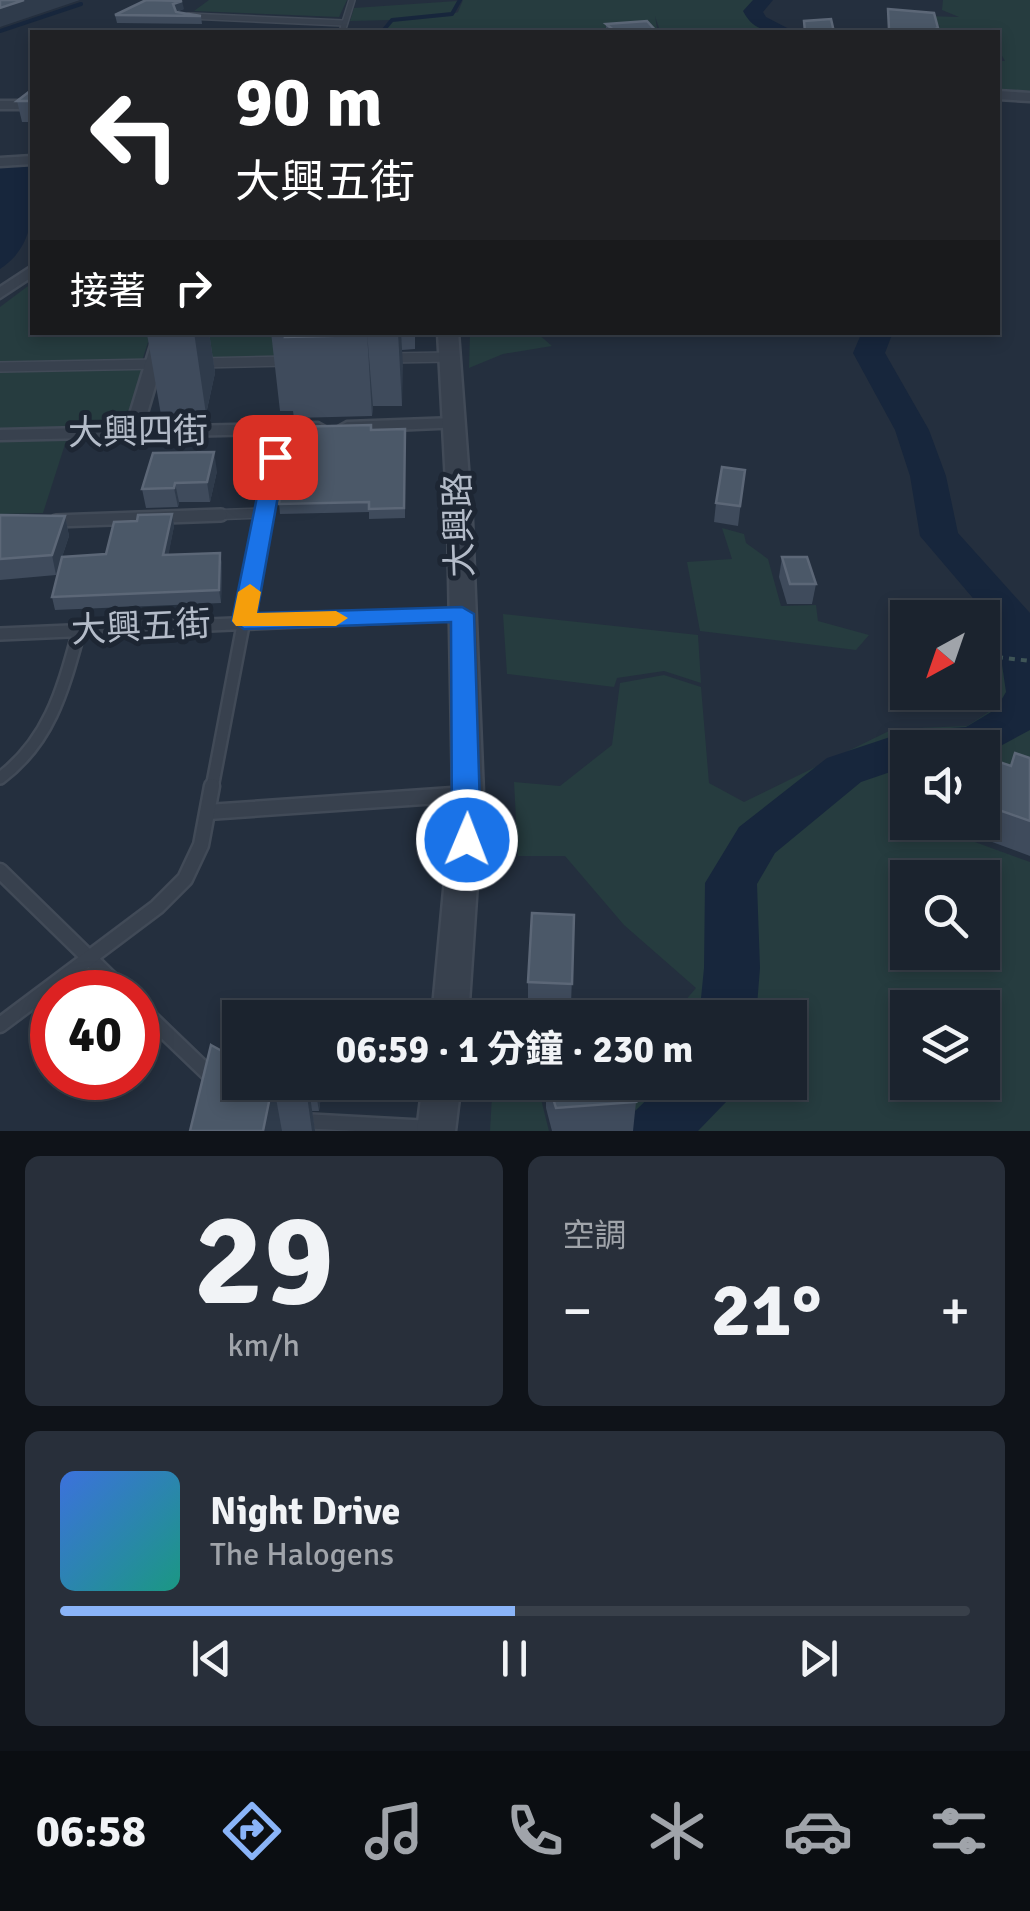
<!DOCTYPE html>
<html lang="zh-TW">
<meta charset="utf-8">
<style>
body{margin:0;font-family:Signika,"Noto Sans TC",sans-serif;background:#282f3a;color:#f1f3f6;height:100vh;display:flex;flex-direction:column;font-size:38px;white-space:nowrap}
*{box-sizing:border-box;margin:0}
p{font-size:32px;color:#a0a4aa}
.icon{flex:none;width:55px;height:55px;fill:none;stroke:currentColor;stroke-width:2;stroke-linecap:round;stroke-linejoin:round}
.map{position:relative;height:1131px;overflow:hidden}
.drawer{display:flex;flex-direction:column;gap:25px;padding:25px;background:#0f1319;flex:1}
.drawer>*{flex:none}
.top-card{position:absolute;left:30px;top:30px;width:970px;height:305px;border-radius:0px;box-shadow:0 5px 15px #0003,0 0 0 2px #39404a;background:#202124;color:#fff;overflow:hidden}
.needle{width:65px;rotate:220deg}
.fabs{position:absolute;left:890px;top:600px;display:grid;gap:20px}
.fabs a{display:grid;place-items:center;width:110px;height:110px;border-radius:0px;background:#1b232e;box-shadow:0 5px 15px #0003,0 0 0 2px #39404a;font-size:50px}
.speed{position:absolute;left:30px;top:970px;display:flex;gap:20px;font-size:50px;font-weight:700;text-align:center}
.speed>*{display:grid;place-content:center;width:130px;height:130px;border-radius:50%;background:#1b232e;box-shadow:0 5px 15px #0003,0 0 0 2px #39404a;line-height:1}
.speed .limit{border:15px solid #d22;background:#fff;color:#111}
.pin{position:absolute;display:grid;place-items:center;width:85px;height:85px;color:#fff;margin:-42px;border-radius:20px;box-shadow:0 5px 15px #0006}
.me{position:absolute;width:110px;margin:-55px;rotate:1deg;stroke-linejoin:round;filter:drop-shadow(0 0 8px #0008)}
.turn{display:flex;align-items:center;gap:35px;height:210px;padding:0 40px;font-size:45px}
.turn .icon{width:130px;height:130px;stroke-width:2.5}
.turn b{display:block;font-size:70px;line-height:85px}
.then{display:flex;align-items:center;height:95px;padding:0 40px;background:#0003;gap:20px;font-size:38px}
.big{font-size:75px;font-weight:700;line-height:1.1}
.drawer .tile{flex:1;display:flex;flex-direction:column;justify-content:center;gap:15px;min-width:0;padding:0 35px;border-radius:15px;background:#282f3a}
.drawer .dial{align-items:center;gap:0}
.dial b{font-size:130px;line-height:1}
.song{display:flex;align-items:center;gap:30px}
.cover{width:120px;height:120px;border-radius:15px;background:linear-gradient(135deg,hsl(220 70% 55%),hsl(170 70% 35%))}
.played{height:10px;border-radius:5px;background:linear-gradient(90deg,#8ab4f8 50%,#39404a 50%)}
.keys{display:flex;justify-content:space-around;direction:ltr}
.heat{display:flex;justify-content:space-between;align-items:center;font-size:55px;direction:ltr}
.drawer .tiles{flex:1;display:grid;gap:25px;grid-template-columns:1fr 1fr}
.tile:last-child{grid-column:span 2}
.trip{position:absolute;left:222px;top:1000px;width:585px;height:100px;border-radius:0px;background:#1b232e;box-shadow:0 5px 15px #0003,0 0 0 2px #39404a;font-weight:700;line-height:100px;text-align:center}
.dock{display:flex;height:160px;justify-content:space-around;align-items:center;background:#0b0e12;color:#a0a4aa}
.dock .icon{width:70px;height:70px}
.dock .current{color:#8ab4f8}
.dock b{font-size:45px;color:#f1f3f6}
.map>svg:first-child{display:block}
.green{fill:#263c3f;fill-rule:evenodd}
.water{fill:#17263c}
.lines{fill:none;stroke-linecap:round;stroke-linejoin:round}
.stream{stroke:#17263c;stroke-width:4}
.river{fill:#17263c;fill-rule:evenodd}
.service-far3-casing{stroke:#414a57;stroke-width:8}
.service-far2-casing{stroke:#414a57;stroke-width:12}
.service-far1-casing{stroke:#414a57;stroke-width:16}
.service-casing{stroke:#414a57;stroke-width:19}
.minor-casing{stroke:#414a57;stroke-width:5}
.tertiary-casing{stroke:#414a57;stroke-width:5}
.path{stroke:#3f5557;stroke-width:4;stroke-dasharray:6 6;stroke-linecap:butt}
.service-far3{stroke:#38414e;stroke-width:5}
.service-far2{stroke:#38414e;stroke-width:9}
.service-far1{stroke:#38414e;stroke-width:11}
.service{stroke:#38414e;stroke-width:14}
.minor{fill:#38414e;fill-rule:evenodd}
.tertiary{fill:#38414e;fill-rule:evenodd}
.wall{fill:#3f4b5c}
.shaded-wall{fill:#2f3b4b}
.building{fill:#4b5868;stroke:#5c6777;stroke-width:2.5}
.route{fill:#1a73e8;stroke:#114b97;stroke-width:2.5}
.slow{fill:#f59e0b}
.labels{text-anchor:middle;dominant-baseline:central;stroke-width:10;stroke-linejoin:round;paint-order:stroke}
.street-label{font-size:35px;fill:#b4bcc9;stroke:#1d2633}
</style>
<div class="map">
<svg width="1030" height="1131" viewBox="0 0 1030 1131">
<rect width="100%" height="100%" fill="#242f3e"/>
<g class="green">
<path d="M209,0H347L339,17L194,11Z"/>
<path d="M463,0H758L748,11L752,21L779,32H669L659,28L655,16L657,28L607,29L608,32H384L392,20L350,21L354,8L457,1L450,15L458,12Z"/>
<path d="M943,0H1030V91L998,89V61H1005L998,49V32H929L940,26L925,16L959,17L942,10Z"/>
<path d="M32,283V332L151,333L142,361L0,364V307Z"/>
<path d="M170,333H283L279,358L161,362Z"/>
<path d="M470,333H537L552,346L503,354L469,368Z"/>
<path d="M143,369L128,426L0,428V372Z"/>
<path d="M67,438L43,513L0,514V440Z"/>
<path d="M722,528L744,534L746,543L768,559L781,606L816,605L818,621L869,635L856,650L700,631L687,562L732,559Z"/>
<path d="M503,614L698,635L701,683L664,671L617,678L614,687L507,674Z"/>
<path d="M1000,664L1030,667V761L983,775L982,748H908V822L923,823L1030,862V1131H643L626,1083L790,1082V1018L671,1017L696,988L624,925L565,856H518L514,782L560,786L612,745L620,683L664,675L701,687L709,783L744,802L893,729L967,726L995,708ZM908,878H982V952H908ZM908,1008H982V1082H908Z"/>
<path d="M538,1087L549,1131H490L492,1095Z"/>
</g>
<path class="water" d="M32,165C32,206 38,244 0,269V166Z"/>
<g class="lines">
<g class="stream">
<path d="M0,31L81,4"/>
<path d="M382,32L392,20L452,14L460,0"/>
</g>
<g class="river">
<path d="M753,0H773L763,12L766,17L795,32C772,32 754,33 743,11Z"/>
<path d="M862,332H893L885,353L929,430L946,476L958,533L1030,613V730L982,756V748H908V766L861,782L775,853L757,884L760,968L756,1018H699L704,968L705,883L739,827L827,758L908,731L966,727L996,709L1006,692L1000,651L989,617L920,536L910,476L895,430L853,353Z"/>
<path d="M665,1082H735L727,1101L698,1131H626L635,1111Z"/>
</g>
<defs>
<g id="service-far3">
<path d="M189,16L343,23"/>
<path d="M342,32L352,0"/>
</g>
<g id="service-far2">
<path d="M390,358L449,357"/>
<path d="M200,363L288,361"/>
<path d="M0,367L158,364"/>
<path d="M155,517L265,513"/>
<path d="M263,517L280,429"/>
</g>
<g id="service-far1">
<path d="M56,521L221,515"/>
<path d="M0,634L461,614"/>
<path d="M0,778C50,741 63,689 79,631"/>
<path d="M212,788L264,515"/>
</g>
<g id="service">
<path d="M208,812L467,794"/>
<path d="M0,871L124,992"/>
<path d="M138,1006L214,1079"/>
<path d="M0,1025L157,907L185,879L201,845L212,786"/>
<path d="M302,1121L430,1128"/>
</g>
<g id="minor">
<path d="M32,156V164L0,166V158Z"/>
<path d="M32,266V277L0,298V287Z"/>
<path d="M155,332H171L143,427L318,423L327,428L318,433L0,440V430L126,427Z"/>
<path d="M455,418L461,419L464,423L461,427L347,432L338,427L347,422Z"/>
</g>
<g id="tertiary">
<path d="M998,91L1030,93V101L998,99Z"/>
<rect x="0" y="101" width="32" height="8"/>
<path d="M438,332H458L472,521L483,794L468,1018H432L453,794L448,521Z"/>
<path d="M423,1082H461L455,1131H417Z"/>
</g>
</defs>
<use href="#service-far3" class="service-far3-casing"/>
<use href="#service-far2" class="service-far2-casing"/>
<use href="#service-far1" class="service-far1-casing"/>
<use href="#service" class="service-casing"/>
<use href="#minor" class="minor-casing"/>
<use href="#tertiary" class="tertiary-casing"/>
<path class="path" d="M997,657L1030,661"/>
<use href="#service-far3" class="service-far3"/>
<use href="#service-far2" class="service-far2"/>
<use href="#service-far1" class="service-far1"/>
<use href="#service" class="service"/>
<use href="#minor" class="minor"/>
<use href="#tertiary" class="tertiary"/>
</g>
<g class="wall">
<path d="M184,9L176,12L201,16L202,24L117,23L115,15Z"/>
<path d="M888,9L937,32H888Z"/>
<path d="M606,24L657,32H606Z"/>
<path d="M32,81V122H22L17,101L30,91Z"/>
<path d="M209,332L215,373L206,414L161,415L147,334Z"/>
<path d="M271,332H415V349L402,350V406H373L372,416L294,418L293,411H280Z"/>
<path d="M405,429V518L369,519V512L280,514L279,504L371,430Z"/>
<path d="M745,470L738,526L714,522L716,503Z"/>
<path d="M217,471L210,502H179L178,507L146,508L142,489Z"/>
<path d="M172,514L174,526L168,555L220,553L222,565L221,603L55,610L52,597L62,558L56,575L0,580V515L65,516L69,536L62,557L106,554L137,521Z"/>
<path d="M782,557L816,584L812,604H787L779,577Z"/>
<path d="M982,756L1011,766L1030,758V856L938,822H982Z"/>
<path d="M574,915L571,1006L528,1003V982Z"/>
<path d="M230,1033H240V1082H319L321,1096L319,1111H312L315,1131H190L235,1058Z"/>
<path d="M546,1082H628L636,1102L633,1131H552L546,1108Z"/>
</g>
<g class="shaded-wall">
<path d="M24,0H80L0,27V8Z"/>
<path d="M172,0L182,1L184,9L174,12Z"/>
<path d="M194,332H209L215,373L206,414Z"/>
<path d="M367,332L373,406L372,416Z"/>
<path d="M398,332H401L403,366L402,406Z"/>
<path d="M214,452L217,471L210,502L207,482Z"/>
<path d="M175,483L179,502L178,507L174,488Z"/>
<path d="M172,514L174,526L166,568L163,555Z"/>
<path d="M65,516L69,536L56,575L52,555Z"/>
<path d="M220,553L222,565L221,603L219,590Z"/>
<path d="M273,1082L282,1131H263Z"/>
<path d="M305,1082H308L315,1131H312Z"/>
<path d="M314,1082H319L321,1096L319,1111Z"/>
</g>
<g class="building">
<path d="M0,0H24L0,8Z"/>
<path d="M146,0L182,1L173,4L176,12L201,16L115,15Z"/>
<path d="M888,9L934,13L938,28L929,32L889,29Z"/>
<path d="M831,19L834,32H805L804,21Z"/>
<path d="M647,21L657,32H616L606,24Z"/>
<path d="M32,81V101H17L30,91Z"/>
<path d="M147,332H194L147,334Z"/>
<path d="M286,332H367L366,335L285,337Z"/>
<path d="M371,425V430L405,429L404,508L369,509V502L279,504L290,427Z"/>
<path d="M214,452L207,482L175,483L174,488L142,489L153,453Z"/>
<path d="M722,467L745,470L740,506L716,503Z"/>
<path d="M172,514L163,555L220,553L219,590L52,597L62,557L106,554L114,522L137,521L138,515Z"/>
<path d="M0,515L65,516L52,555L0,559Z"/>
<path d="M782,557H807L816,584H790Z"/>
<path d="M1015,753L1030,758V821L982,804V756L1011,766Z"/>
<path d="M532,913L574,915L572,984L528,982Z"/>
<path d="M211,1045L240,1061V1082H273L263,1131H190Z"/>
<path d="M548,1082H628L636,1102L556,1108Z"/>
</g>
<path class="route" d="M275,451L285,457L257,613L462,607L474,614L481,840L477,847L467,851L457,847L452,840L451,622L244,629L232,621L265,457Z"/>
<path class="slow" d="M250,584L261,592L257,613L336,611L348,618L336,626H236L232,621L238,592Z"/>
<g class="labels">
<g class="street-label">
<text transform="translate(138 432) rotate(-1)">大興四街</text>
<text transform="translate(459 525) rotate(-92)">大興路</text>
<text transform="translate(141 627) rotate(-3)">大興五街</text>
</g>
</g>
</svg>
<div class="fabs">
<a><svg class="needle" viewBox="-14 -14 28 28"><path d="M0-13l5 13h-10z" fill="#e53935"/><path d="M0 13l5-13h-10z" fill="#a0a4aa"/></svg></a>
<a><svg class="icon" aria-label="sound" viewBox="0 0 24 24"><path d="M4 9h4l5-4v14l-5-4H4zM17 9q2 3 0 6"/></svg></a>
<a><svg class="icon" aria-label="search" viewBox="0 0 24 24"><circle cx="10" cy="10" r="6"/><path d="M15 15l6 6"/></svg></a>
<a><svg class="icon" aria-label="layers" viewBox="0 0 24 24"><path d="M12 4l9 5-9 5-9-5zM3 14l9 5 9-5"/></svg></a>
</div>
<div class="speed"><div class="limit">40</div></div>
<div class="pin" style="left:275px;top:457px;background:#d93025"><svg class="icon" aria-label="arrive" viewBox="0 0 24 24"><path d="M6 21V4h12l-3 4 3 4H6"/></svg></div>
<svg class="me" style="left:467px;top:840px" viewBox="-20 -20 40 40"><circle r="17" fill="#1a73e8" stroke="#fff" stroke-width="3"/><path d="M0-11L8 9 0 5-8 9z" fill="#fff"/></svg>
<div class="trip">06:59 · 1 分鐘 · 230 m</div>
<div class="top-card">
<div class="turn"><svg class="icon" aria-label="left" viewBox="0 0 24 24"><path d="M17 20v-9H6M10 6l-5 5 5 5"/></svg><div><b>90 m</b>大興五街</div></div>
<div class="then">接著<svg class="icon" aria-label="right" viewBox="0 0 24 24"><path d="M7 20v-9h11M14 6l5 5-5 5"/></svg></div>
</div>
</div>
<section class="drawer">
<div class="tiles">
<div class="tile dial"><b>29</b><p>km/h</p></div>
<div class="tile"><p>空調</p>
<div class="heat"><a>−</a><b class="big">21°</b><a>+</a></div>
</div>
<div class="tile">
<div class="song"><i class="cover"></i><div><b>Night Drive</b><p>The Halogens</p></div></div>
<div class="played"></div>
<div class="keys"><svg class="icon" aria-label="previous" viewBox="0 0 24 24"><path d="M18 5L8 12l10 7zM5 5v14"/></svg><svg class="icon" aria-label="pause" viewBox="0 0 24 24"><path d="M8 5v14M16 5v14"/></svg><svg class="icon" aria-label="next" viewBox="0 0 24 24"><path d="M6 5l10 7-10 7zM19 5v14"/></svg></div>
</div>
</div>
</section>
<nav class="dock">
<b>06:58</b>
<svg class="icon current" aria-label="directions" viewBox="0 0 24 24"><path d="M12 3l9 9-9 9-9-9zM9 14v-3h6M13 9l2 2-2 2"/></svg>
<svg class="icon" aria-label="music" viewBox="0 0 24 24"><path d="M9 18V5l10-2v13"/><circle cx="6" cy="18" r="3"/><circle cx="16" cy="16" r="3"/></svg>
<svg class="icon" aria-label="phone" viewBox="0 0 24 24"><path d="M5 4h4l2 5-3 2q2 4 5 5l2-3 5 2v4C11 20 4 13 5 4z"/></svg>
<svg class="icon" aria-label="climate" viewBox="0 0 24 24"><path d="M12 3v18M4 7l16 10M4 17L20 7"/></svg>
<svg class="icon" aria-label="car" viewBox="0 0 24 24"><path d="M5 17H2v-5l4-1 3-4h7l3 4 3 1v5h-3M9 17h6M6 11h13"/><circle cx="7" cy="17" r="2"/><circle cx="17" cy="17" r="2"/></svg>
<svg class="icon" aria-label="filters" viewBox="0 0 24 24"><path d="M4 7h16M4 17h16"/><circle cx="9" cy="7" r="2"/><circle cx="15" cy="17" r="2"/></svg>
</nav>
